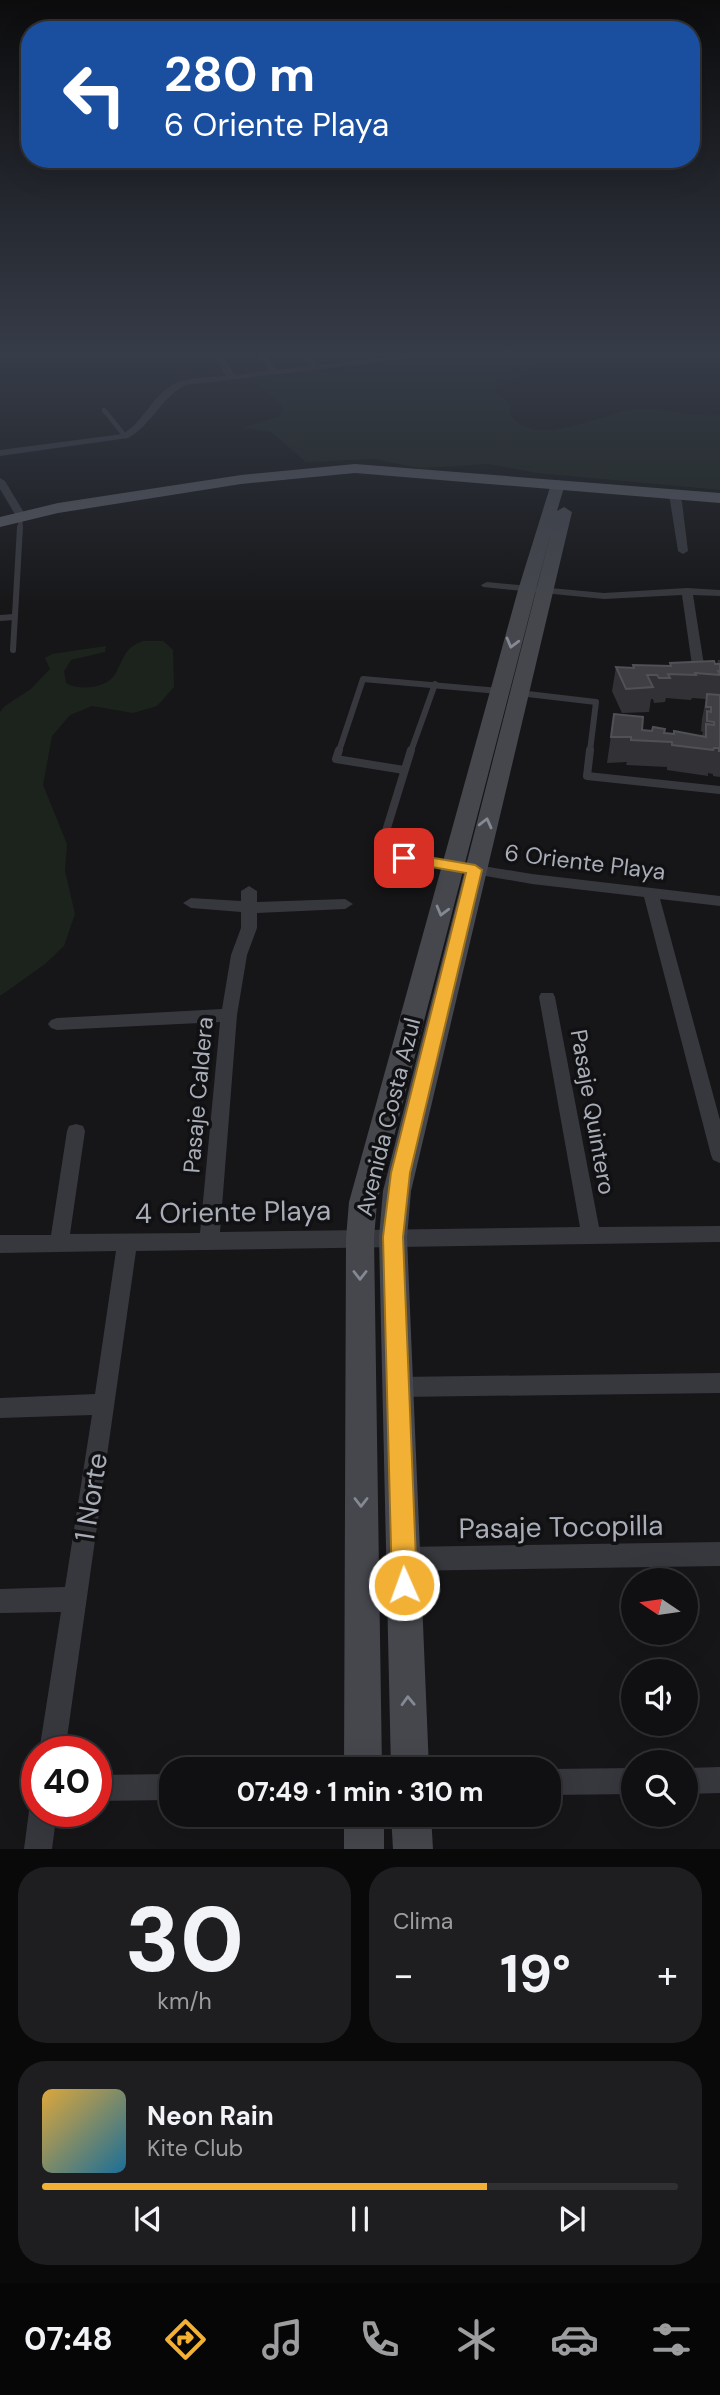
<!DOCTYPE html>
<html lang="es">
<meta charset="utf-8">
<style>
body{margin:0;font-family:"DM Sans",sans-serif;background:#1e1e20;color:#f1f3f6;height:100vh;display:flex;flex-direction:column;font-size:26px;white-space:nowrap}
*{box-sizing:border-box;margin:0}
p{font-size:23px;color:#9c9d9f}
.icon{flex:none;width:38px;height:38px;fill:none;stroke:currentColor;stroke-width:2;stroke-linecap:round;stroke-linejoin:round}
.map{position:relative;height:1849px;overflow:hidden}
.details{display:flex;flex-direction:column;gap:18px;padding:18px;background:#09090a;flex:1}
.details>*{flex:none}
.top-card{position:absolute;left:21px;top:21px;width:679px;height:147px;border-radius:28px;box-shadow:0 7px 28px #0002,0 0 0 2px #303032;background:#1a4fa0;color:#fff;overflow:hidden}
.needle{width:46px;rotate:283deg}
.tools{position:absolute;left:621px;top:1568px;display:grid;gap:14px}
.tools a{display:grid;place-items:center;width:77px;height:77px;border-radius:50%;background:#101012;box-shadow:0 7px 28px #0002,0 0 0 2px #303032;font-size:35px}
.speed{position:absolute;left:21px;top:1736px;display:flex;gap:14px;font-size:35px;font-weight:700;text-align:center}
.speed>*{display:grid;place-content:center;width:91px;height:91px;border-radius:50%;background:#101012;box-shadow:0 7px 28px #0002,0 0 0 2px #303032;line-height:1}
.speed .limit{border:10px solid #d22;background:#fff;color:#111}
.pin{position:absolute;display:grid;place-items:center;width:60px;height:60px;color:#fff;margin:-30px;border-radius:14px;box-shadow:0 4px 10px #0006}
.me{position:absolute;width:77px;margin:-38px;rotate:358deg;stroke-linejoin:round;filter:drop-shadow(0 0 5px #0008)}
.turn{display:flex;align-items:center;gap:24px;height:147px;padding:0 28px;font-size:32px}
.turn .icon{width:91px;height:91px;stroke-width:2.5}
.turn b{display:block;font-size:49px;line-height:60px}
.big{font-size:52px;font-weight:700;line-height:1.1}
.details .tile{flex:1;display:flex;flex-direction:column;justify-content:center;gap:10px;min-width:0;padding:0 24px;border-radius:28px;background:#1e1e20}
.details .dial{align-items:center;gap:0}
.dial b{font-size:91px;line-height:1}
.song{display:flex;align-items:center;gap:21px}
.cover{width:84px;height:84px;border-radius:10px;background:linear-gradient(135deg,hsl(40 70% 55%),hsl(200 70% 35%))}
.played{height:7px;border-radius:4px;background:linear-gradient(90deg,#f2b134 70%,#303032 70%)}
.keys{display:flex;justify-content:space-around;direction:ltr}
.heat{display:flex;justify-content:space-between;align-items:center;font-size:38px;direction:ltr}
.details .tiles{flex:1;display:grid;gap:18px;grid-template-columns:1fr 1fr}
.tile:last-child{grid-column:span 2}
.trip{position:absolute;left:159px;top:1757px;width:402px;height:70px;border-radius:28px;background:#101012;box-shadow:0 7px 28px #0002,0 0 0 2px #303032;font-weight:700;line-height:70px;text-align:center}
.tab-bar{display:flex;height:112px;justify-content:space-around;align-items:center;background:#060607;color:#9c9d9f}
.tab-bar .icon{width:49px;height:49px}
.tab-bar .active{color:#f2b134}
.tab-bar b{font-size:32px;color:#f1f3f6}
.map>svg:first-child{display:block}
.green{fill:#1c231d}
.lines{fill:none;stroke-linecap:round;stroke-linejoin:round}
.lane-far2{stroke:#37383d;stroke-width:4.5}
.lane-far1{stroke:#37383d;stroke-width:6}
.lane{stroke:#37383d;stroke-width:8}
.street{fill:#37383d;fill-rule:evenodd}
.secondary{fill:#45474d;fill-rule:evenodd}
.primary{fill:#53555c;fill-rule:evenodd}
.wall{fill:#323236}
.building{fill:#3f3f44;stroke:#4f5156;stroke-width:2}
.oneway{stroke:#858993}
.route{fill:#f2b134;stroke:#9d7322;stroke-width:2}
.labels{text-anchor:middle;dominant-baseline:central;stroke-width:7;stroke-linejoin:round;paint-order:stroke}
.street-label{font-size:23px;fill:#a8adb8;stroke:#111113}
.near-street-label{font-size:28px;fill:#a8adb8;stroke:#111113}
</style>
<div class="map">
<svg width="720" height="1849" viewBox="0 0 720 1849">
<rect width="100%" height="100%" fill="#161618"/>
<g class="green">
<path d="M495,353H561L564,357L539,365L496,387V393L511,405L510,414C535,452 604,411 638,409C666,408 693,418 720,415V490L537,473L489,464L419,468L374,459L306,462L271,432L242,428L280,416L284,410L281,404L255,383L254,378Z"/>
<path d="M143,641H163L173,650L174,687L157,706L133,713L92,706L70,715L52,736L43,785L67,844L65,871L75,914L64,946L45,964L0,996V712L5,706L31,689L50,669L45,658L52,654L106,646L105,652L71,660L64,671L66,683C80,691 107,689 116,673C124,658 125,647 143,641Z"/>
</g>
<g class="lines">
<g class="lane-far2">
<path d="M104,410L125,436"/>
<path d="M20,529L21,516"/>
</g>
<g class="lane-far1">
<path d="M0,618L14,617"/>
<path d="M13,650L20,527"/>
<path d="M519,693L596,702L590,751"/>
<path d="M339,751L363,679L499,691"/>
<path d="M411,751L435,684"/>
</g>
<g class="lane">
<path d="M339,750L336,759L404,770"/>
<path d="M590,750L587,776L720,790"/>
<path d="M386,831L411,750"/>
</g>
<g class="street">
<path d="M213,353H221L235,375L269,371L257,353H265L277,370L311,366L302,353H310L319,365L429,353H457L186,385C161,397 152,425 128,438L0,456V450L123,434C143,422 151,398 171,386C186,376 209,378 226,376Z"/>
<path d="M0,478L5,481L26,516L25,518L16,516L0,489Z"/>
<path d="M674,491L678,492L682,502L688,551L683,554L678,551L669,494Z"/>
<path d="M487,582L604,593L687,588L720,590V596L693,595L704,665L698,669L692,665L682,595L604,599L483,587L481,585Z"/>
<path d="M404,853L532,874L720,896V906L660,899L720,1120V1163L713,1160L711,1155L644,897L532,884L399,861L397,858Z"/>
<path d="M249,886L257,891V902L345,899L353,904L345,909L257,913V928L247,955L237,1015L220,1232L580,1227L539,997L541,993H553L555,997L599,1227L720,1226V1242L136,1251L65,1752H39L61,1612L0,1613V1589L65,1587L92,1415L0,1418V1398L95,1394L116,1251L0,1253V1235H51L67,1131L69,1126L76,1124L83,1126L85,1131L70,1234L200,1233L220,1022L57,1030L51,1028L48,1024L51,1020L57,1018L222,1009L231,955L241,928V912L191,908L183,903L191,898L241,901V891Z"/>
<path d="M720,1373V1393L398,1397L390,1394L387,1387L390,1380L398,1377Z"/>
<path d="M720,1542V1566L403,1571L395,1567L391,1559L395,1551L403,1547Z"/>
<path d="M720,1767V1793L686,1794V1768Z"/>
<path d="M634,1768V1794L550,1795V1769Z"/>
<path d="M172,1774V1800L96,1801V1775Z"/>
<path d="M37,1800V1811H57L52,1849H24L29,1811L33,1801Z"/>
</g>
<g class="secondary">
<path d="M558,480L565,484L557,511L564,507L572,512L411,1191L407,1237L429,1769H391L379,1237L383,1191L552,528L377,1202L374,1238L382,1769H344L346,1238L349,1202L518,590L551,484Z"/>
<rect x="344" y="1815" width="40" height="34"/>
<path d="M391,1815H431L433,1849H393Z"/>
</g>
<path class="primary" d="M355,464L720,493V503L355,473L241,484L58,513L0,527V517L58,503L241,475Z"/>
</g>
<path class="wall" d="M718,660H720V777L713,776V774L708,773V776L667,770V767L626,765L627,762L607,763L614,714L642,730L702,736L703,732L701,731L702,719L706,699L692,698L691,700L666,698L665,702L654,703L653,699H651L649,712L622,713L612,691L616,667L633,668V665L670,666V663L717,664Z"/>
<g class="building">
<path d="M714,661L715,664H720V671H718L720,675L695,673L696,675L668,674L670,678H659L657,675H647L653,687L626,689L616,667L634,668L633,665L671,666L670,663Z"/>
<path d="M707,694L720,695V751H719V748H714L713,750L672,745V742L631,740V737H611L614,714L643,717L642,730L652,731L653,727L665,729L664,733L674,734V731L706,737V724L714,725V722L707,721V711L711,712V707H706Z"/>
</g>
<defs><path id="oneway-chevron" d="M-2-3.5L2.5 0L-2 3.5" fill="none" stroke-width="1.6" stroke-linecap="round" stroke-linejoin="round" transform="scale(1.75)"/></defs>
<g class="oneway">
<use href="#oneway-chevron" transform="translate(512 643) rotate(105)"/>
<use href="#oneway-chevron" transform="translate(486 823) rotate(-76)"/>
<use href="#oneway-chevron" transform="translate(442 911) rotate(105)"/>
<use href="#oneway-chevron" transform="translate(360 1275) rotate(90)"/>
<use href="#oneway-chevron" transform="translate(361 1502) rotate(90)"/>
<use href="#oneway-chevron" transform="translate(408 1701) rotate(-92)"/>
</g>
<linearGradient id="sky" x2="0" y2="1"><stop stop-color="#0c0c0d"/><stop offset="0.58" stop-color="#363c48"/><stop offset="1" stop-color="#363c48" stop-opacity="0"/></linearGradient>
<rect width="720" height="612" fill="url(#sky)"/>
<path class="route" d="M404,853L475,865L482,870L410,1173L403,1237L417,1585L413,1594L404,1597L396,1594L392,1585L383,1237L391,1173L466,873L398,861L396,858L398,854Z"/>
<g class="labels">
<g class="street-label">
<text transform="translate(585 862) rotate(7)">6 Oriente Playa</text>
<text transform="translate(198 1095) rotate(-85)">Pasaje Caldera</text>
<text transform="translate(593 1112) rotate(80)">Pasaje Quintero</text>
<text transform="translate(388 1117) rotate(-76)">Avenida Costa Azul</text>
</g>
<g class="near-street-label">
<text transform="translate(233 1212) rotate(-1)">4 Oriente Playa</text>
<text transform="translate(91 1497) rotate(-81)">1 Norte</text>
<text transform="translate(561 1527) rotate(-1)">Pasaje Tocopilla</text>
</g>
</g>
</svg>
<div class="tools">
<a><svg class="needle" viewBox="-14 -14 28 28"><path d="M0-13l5 13h-10z" fill="#e53935"/><path d="M0 13l5-13h-10z" fill="#9c9d9f"/></svg></a>
<a><svg class="icon" aria-label="sound" viewBox="0 0 24 24"><path d="M4 9h4l5-4v14l-5-4H4zM17 9q2 3 0 6"/></svg></a>
<a><svg class="icon" aria-label="search" viewBox="0 0 24 24"><circle cx="10" cy="10" r="6"/><path d="M15 15l6 6"/></svg></a>
</div>
<div class="speed"><div class="limit">40</div></div>
<div class="pin" style="left:404px;top:858px;background:#d93025"><svg class="icon" aria-label="arrive" viewBox="0 0 24 24"><path d="M6 21V4h12l-3 4 3 4H6"/></svg></div>
<svg class="me" style="left:404px;top:1585px" viewBox="-20 -20 40 40"><circle r="17" fill="#f2b134" stroke="#fff" stroke-width="3"/><path d="M0-11L8 9 0 5-8 9z" fill="#fff"/></svg>
<div class="trip">07:49 · 1 min · 310 m</div>
<div class="top-card">
<div class="turn"><svg class="icon" aria-label="left" viewBox="0 0 24 24"><path d="M17 20v-9H6M10 6l-5 5 5 5"/></svg><div><b>280 m</b>6 Oriente Playa</div></div>
</div>
</div>
<section class="details">
<div class="tiles">
<div class="tile dial"><b>30</b><p>km/h</p></div>
<div class="tile"><p>Clima</p>
<div class="heat"><a>−</a><b class="big">19°</b><a>+</a></div>
</div>
<div class="tile">
<div class="song"><i class="cover"></i><div><b>Neon Rain</b><p>Kite Club</p></div></div>
<div class="played"></div>
<div class="keys"><svg class="icon" aria-label="previous" viewBox="0 0 24 24"><path d="M18 5L8 12l10 7zM5 5v14"/></svg><svg class="icon" aria-label="pause" viewBox="0 0 24 24"><path d="M8 5v14M16 5v14"/></svg><svg class="icon" aria-label="next" viewBox="0 0 24 24"><path d="M6 5l10 7-10 7zM19 5v14"/></svg></div>
</div>
</div>
</section>
<nav class="tab-bar">
<b>07:48</b>
<svg class="icon active" aria-label="directions" viewBox="0 0 24 24"><path d="M12 3l9 9-9 9-9-9zM9 14v-3h6M13 9l2 2-2 2"/></svg>
<svg class="icon" aria-label="music" viewBox="0 0 24 24"><path d="M9 18V5l10-2v13"/><circle cx="6" cy="18" r="3"/><circle cx="16" cy="16" r="3"/></svg>
<svg class="icon" aria-label="phone" viewBox="0 0 24 24"><path d="M5 4h4l2 5-3 2q2 4 5 5l2-3 5 2v4C11 20 4 13 5 4z"/></svg>
<svg class="icon" aria-label="climate" viewBox="0 0 24 24"><path d="M12 3v18M4 7l16 10M4 17L20 7"/></svg>
<svg class="icon" aria-label="car" viewBox="0 0 24 24"><path d="M5 17H2v-5l4-1 3-4h7l3 4 3 1v5h-3M9 17h6M6 11h13"/><circle cx="7" cy="17" r="2"/><circle cx="17" cy="17" r="2"/></svg>
<svg class="icon" aria-label="filters" viewBox="0 0 24 24"><path d="M4 7h16M4 17h16"/><circle cx="9" cy="7" r="2"/><circle cx="15" cy="17" r="2"/></svg>
</nav>
